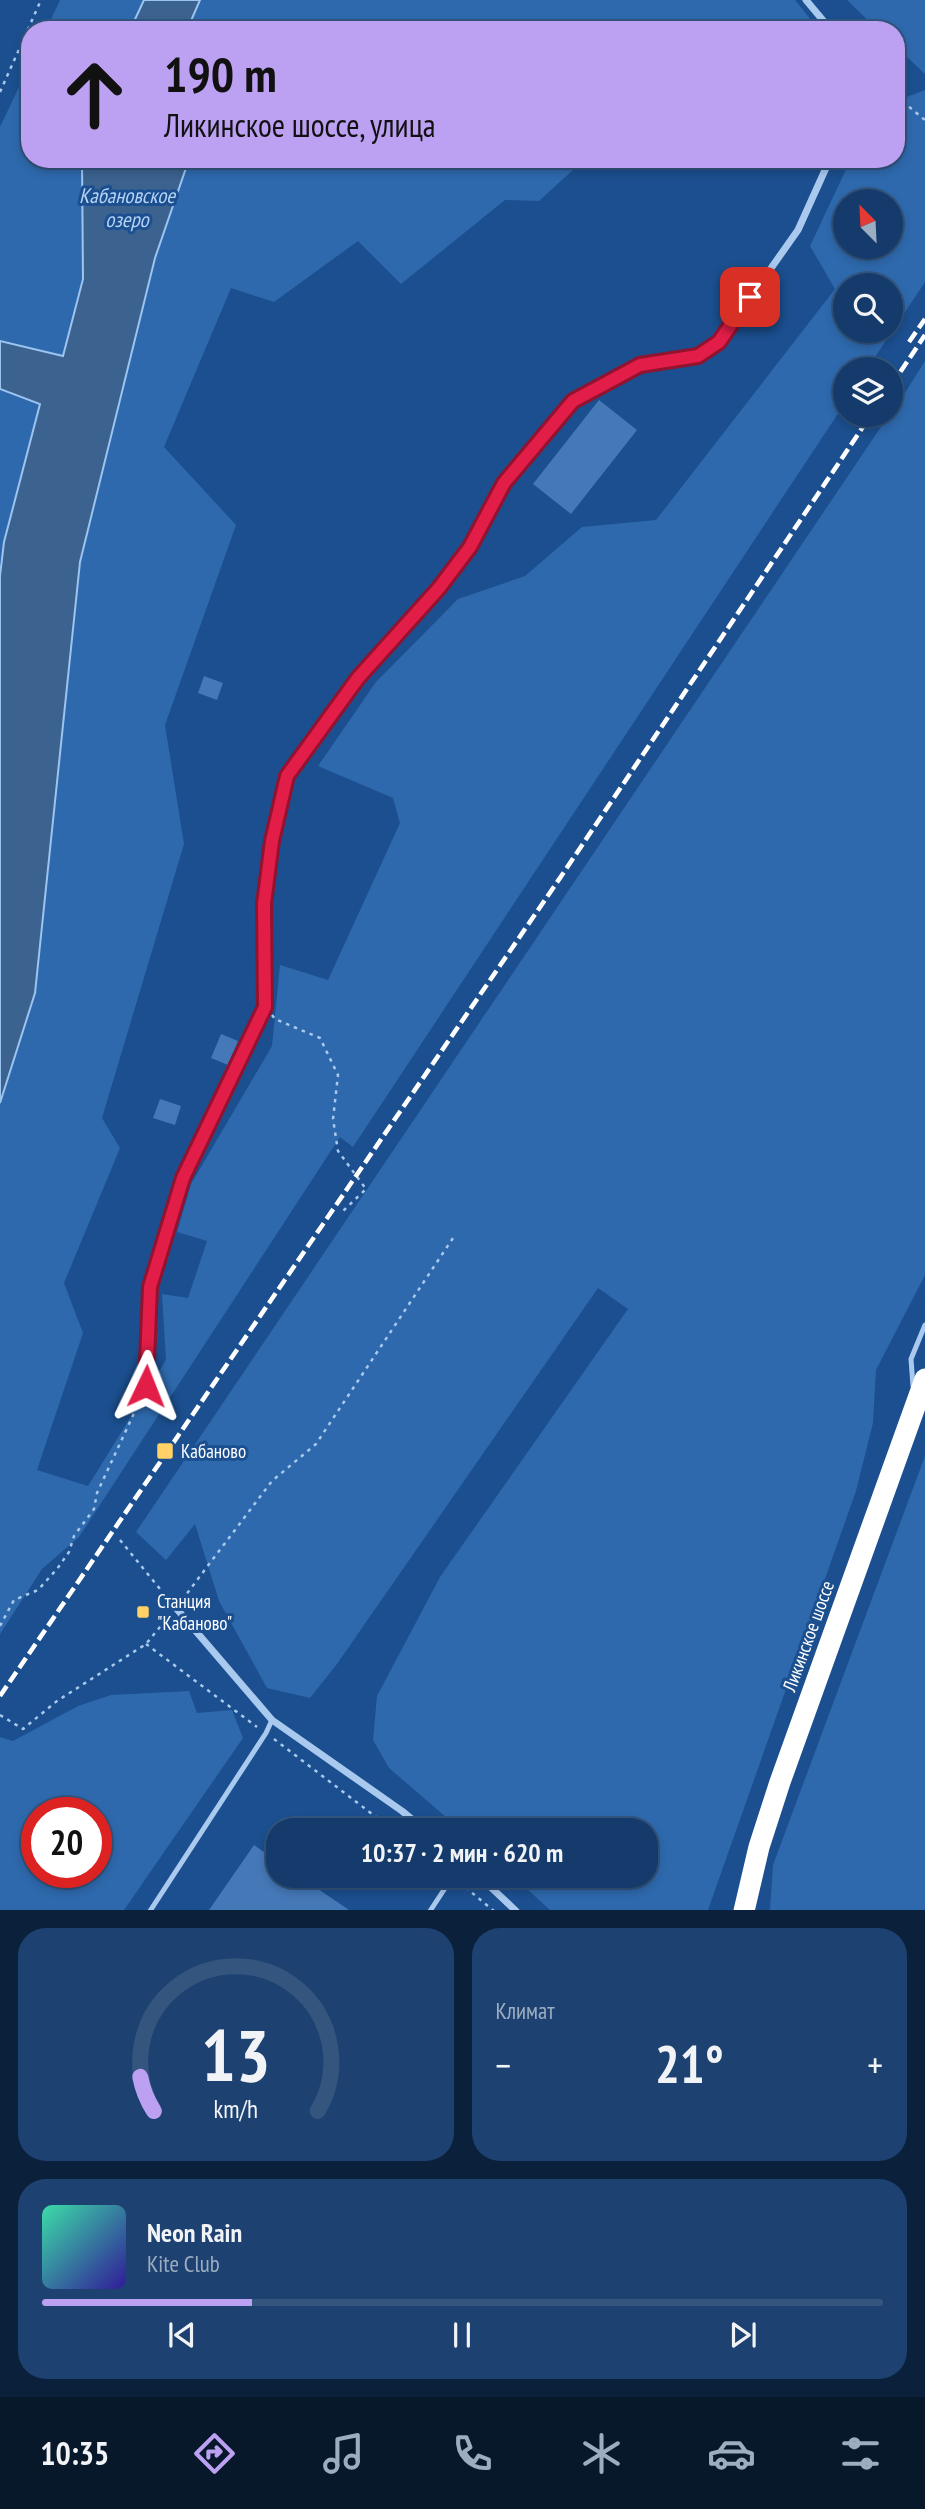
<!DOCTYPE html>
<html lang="ru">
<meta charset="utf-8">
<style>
body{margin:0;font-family:"PT Sans Narrow",sans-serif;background:#1d4271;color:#f1f3f6;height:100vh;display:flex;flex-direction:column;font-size:26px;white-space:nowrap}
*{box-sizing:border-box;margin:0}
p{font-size:23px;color:#9dadc1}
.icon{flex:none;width:38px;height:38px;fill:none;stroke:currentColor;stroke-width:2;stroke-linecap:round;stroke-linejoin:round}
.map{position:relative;height:1910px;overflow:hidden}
.side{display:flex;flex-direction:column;gap:18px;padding:18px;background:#0b203b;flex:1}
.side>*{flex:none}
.guide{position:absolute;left:21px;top:21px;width:884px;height:147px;border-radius:28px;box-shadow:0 4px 10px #0003,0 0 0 2px #33557e;background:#bca0f2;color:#111;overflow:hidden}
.needle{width:46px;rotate:336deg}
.buttons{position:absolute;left:833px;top:189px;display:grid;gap:14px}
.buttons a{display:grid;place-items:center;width:70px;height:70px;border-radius:50%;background:#143b6b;box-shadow:0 4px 10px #0003,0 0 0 2px #33557e;font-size:35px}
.speed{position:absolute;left:21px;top:1797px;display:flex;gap:14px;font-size:35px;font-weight:700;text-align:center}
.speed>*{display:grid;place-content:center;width:91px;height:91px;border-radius:50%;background:#143b6b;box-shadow:0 4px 10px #0003,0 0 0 2px #33557e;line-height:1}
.speed .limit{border:10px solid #d22;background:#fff;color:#111}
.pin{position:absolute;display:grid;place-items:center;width:60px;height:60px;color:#fff;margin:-30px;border-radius:14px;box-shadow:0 4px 10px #0006}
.me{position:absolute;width:77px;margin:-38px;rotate:2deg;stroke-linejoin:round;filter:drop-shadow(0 0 5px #0008)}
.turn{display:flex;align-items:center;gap:24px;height:147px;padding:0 28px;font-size:32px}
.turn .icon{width:91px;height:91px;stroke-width:2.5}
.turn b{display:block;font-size:49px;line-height:60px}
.big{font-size:52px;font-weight:600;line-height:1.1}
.side .widget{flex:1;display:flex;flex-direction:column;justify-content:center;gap:10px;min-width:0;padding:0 24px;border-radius:28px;background:#1d4271}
.side .dial{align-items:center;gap:0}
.dial svg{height:182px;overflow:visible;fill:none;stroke:#33557e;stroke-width:7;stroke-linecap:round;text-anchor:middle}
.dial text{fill:#f1f3f6;stroke:none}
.song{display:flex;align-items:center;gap:21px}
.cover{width:84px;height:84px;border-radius:10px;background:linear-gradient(135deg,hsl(160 70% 55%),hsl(250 70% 35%))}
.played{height:7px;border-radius:4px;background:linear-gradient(90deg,#bca0f2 25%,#33557e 25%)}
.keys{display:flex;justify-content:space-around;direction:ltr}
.heat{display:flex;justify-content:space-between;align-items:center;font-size:38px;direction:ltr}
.side .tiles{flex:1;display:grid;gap:18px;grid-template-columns:1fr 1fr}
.widget:last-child{grid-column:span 2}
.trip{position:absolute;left:266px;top:1818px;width:392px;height:70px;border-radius:28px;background:#143b6b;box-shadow:0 4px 10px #0003,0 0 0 2px #33557e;font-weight:600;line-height:70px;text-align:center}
.tab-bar{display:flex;height:112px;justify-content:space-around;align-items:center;background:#08182b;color:#9dadc1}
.tab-bar .icon{width:49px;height:49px}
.tab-bar .current{color:#bca0f2}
.tab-bar b{font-size:32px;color:#f1f3f6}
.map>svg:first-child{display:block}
.green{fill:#2e69ad;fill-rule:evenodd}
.water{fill:#3c6290;stroke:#9cc4f0;stroke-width:2}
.building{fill:#4478b7}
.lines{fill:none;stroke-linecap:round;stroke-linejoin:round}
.path{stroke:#a9c9ee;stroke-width:2.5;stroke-dasharray:3.5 5;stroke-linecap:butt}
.lane{stroke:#a9c9ee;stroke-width:5}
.street{stroke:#a9c9ee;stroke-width:7}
.highway{stroke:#fff;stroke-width:21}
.rail{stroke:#fff;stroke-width:4.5;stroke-dasharray:12 5;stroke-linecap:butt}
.route-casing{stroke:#92132f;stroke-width:18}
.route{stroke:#e11d48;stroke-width:12}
.poi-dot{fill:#ffd166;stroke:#1b4f8f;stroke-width:2.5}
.labels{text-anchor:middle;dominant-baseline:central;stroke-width:6;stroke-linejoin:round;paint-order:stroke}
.poi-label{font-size:19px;fill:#fff;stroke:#1b4f8f;text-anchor:start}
.street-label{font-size:19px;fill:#fff;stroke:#1b4f8f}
.water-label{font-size:21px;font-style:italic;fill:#b5d3f5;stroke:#1b4f8f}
</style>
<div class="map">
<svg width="925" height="1911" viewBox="0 0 925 1911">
<rect width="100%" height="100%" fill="#1b4f8f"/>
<g class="green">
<path d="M60,0H144L130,30H46Z"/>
<path d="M200,0H795L819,30H187Z"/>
<path d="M847,0H925V74L896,47V30H878Z"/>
<path d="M30,64V159H82L83,279L63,357L0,341V127Z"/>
<path d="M925,90V282L867,369H845V403L353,1147L340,1137L79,1537L42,1569L0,1634V1103L35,993L80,562L155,258L187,165V159H585L539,201L505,200L401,284L358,241L274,302L231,288L164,447L236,525L165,725L184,844L102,1118L120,1148L64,1283L83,1333L37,1470L88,1486L166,1360L162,1294L188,1298L207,1241L177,1232L191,1184L272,1046L280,965L328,980L400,823L393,798L318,766L376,682L458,599L525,576L582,527L656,520L835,289L810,246L851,159H896V101ZM845,201H891V247H845ZM845,285H891V331H845Z"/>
<path d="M925,361V1275L876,1370L873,1423L856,1491L708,1910H550L513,1876H646V1830H461L389,1768L373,1740L377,1696L440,1577L628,1309L598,1288L337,1664L310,1698L267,1688L219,1601L195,1524L166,1560L136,1532L889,415H891Z"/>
<path d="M0,389L40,403L4,542L0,576Z"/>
<path d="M925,1456V1910H770L773,1865Z"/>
<path d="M189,1691L197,1713L232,1710L243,1738L124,1910H0V1737L13,1741L78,1706L111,1695ZM96,1813V1872H37V1813Z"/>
</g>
<g class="water">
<path d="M144,0H200L187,30H130Z"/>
<path d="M82,159H187V165L155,258L80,562L35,993L0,1103V576L4,542L40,404L0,389V341L63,356L83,279Z"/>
</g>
<g class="building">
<path d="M599,400L637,430L571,514L533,484Z"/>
<path d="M204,676L223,683L217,700L198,693Z"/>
<path d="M221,1034L238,1041L228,1065L211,1058Z"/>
<path d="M160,1099L181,1106L175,1125L153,1118Z"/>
<path d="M254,1845L278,1862V1876H299L349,1910H209Z"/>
</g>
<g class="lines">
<g class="path">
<path d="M0,92L41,0"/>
<path d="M896,96L925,120"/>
<path d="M272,1015L275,1019L320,1038L338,1075L333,1119L338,1151L366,1189L343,1211"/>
<path d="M152,1390L173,1404"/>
<path d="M120,1540L169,1600"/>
<path d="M182,1600L272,1481L316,1444L453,1238"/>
<path d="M0,1626L14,1600L38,1590L57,1569L69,1552L74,1536L94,1509L97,1493L142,1396"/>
<path d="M146,1644L257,1727"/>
<path d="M0,1715L23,1729L57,1701L146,1644L169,1616"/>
<path d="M274,1739L393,1830"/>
<path d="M459,1882L494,1911"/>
</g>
<g class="lane">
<path d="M146,1386L150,1287L183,1178L265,1007"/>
<path d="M913,1386L911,1359L925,1325"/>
<path d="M150,1911L266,1733L272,1720"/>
<path d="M430,1911L453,1876"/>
</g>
<g class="street">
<path d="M806,0L831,30"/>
<path d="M265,1007L264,904L272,841L287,777L358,678L439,588L470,547L504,483L573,401L640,365L698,356L719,342L798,230L830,159"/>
<path d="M176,1608L272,1720L402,1811L425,1830"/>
<path d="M479,1876L516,1911"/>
</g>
<path class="highway" d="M744,1911L759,1847L780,1782L925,1379"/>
<g class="rail">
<path d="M909,342L925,319"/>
<path d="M891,386L925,335"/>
<path d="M0,1696L562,875L871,415"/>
</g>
</g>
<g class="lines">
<defs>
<path id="route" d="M146,1386L150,1287L183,1178L265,1007L264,904L272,841L287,776L358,678L439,588L470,547L504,483L573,401L640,365L698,356L719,342L750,297"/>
</defs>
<use href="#route" class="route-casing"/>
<use href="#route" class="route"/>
</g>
<g class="poi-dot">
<rect x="156" y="1442" width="18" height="18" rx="3.5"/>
<rect x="136" y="1605" width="14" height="14" rx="3.5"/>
</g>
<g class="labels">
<g class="poi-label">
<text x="181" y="1451">Кабаново</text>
<text x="157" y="1601">Станция<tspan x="157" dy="22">"Кабаново"</tspan></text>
</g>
<g class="street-label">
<text transform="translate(808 1636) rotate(-70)">Ликинское шоссе</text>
</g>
<g class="water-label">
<text x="127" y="195">Кабановское<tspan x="127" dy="24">озеро</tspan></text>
</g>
</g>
</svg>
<div class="buttons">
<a><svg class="needle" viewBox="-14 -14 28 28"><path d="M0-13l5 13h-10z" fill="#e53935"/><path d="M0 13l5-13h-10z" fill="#9dadc1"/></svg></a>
<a><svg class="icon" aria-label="search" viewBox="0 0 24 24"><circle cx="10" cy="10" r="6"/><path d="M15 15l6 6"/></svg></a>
<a><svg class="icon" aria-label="layers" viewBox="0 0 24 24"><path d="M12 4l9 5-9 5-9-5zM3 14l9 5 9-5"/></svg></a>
</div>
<div class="speed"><div class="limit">20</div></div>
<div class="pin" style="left:750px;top:297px;background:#d93025"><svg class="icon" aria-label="arrive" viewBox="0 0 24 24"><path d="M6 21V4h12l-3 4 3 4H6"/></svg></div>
<svg class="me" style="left:146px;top:1386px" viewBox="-20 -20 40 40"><path d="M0-17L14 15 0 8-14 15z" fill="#e11d48" stroke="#fff" stroke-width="4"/></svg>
<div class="trip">10:37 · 2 мин · 620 m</div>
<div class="guide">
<div class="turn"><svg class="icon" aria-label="ahead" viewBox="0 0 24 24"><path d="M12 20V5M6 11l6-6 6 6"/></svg><div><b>190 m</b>Ликинское шоссе, улица</div></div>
</div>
</div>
<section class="side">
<div class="tiles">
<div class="widget dial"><svg viewBox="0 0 100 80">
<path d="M14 69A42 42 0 1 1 86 69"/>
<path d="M14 69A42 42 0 0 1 8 54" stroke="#bca0f2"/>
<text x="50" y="56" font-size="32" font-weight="700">13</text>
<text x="50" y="72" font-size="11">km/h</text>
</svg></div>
<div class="widget"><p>Климат</p>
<div class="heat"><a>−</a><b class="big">21°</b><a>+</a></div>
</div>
<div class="widget">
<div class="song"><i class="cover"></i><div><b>Neon Rain</b><p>Kite Club</p></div></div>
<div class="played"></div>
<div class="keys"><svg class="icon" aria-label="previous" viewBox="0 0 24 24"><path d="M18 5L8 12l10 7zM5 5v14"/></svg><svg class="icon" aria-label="pause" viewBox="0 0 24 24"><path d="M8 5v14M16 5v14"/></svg><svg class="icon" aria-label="next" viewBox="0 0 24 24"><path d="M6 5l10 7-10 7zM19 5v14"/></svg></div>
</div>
</div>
</section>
<nav class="tab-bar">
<b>10:35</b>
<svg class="icon current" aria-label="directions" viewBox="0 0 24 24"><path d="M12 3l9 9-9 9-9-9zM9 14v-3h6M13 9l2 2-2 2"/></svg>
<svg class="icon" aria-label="music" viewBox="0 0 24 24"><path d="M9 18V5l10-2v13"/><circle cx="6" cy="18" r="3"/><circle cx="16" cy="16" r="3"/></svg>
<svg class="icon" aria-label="phone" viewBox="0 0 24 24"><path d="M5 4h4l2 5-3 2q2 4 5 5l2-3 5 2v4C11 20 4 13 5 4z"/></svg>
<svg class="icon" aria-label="climate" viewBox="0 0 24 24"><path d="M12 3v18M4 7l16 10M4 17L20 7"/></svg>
<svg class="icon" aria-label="car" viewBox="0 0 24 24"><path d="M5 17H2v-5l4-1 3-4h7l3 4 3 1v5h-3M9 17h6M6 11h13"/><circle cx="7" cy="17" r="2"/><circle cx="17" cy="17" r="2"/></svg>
<svg class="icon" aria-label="filters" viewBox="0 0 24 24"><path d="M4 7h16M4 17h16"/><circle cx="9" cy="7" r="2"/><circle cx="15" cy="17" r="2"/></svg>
</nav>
